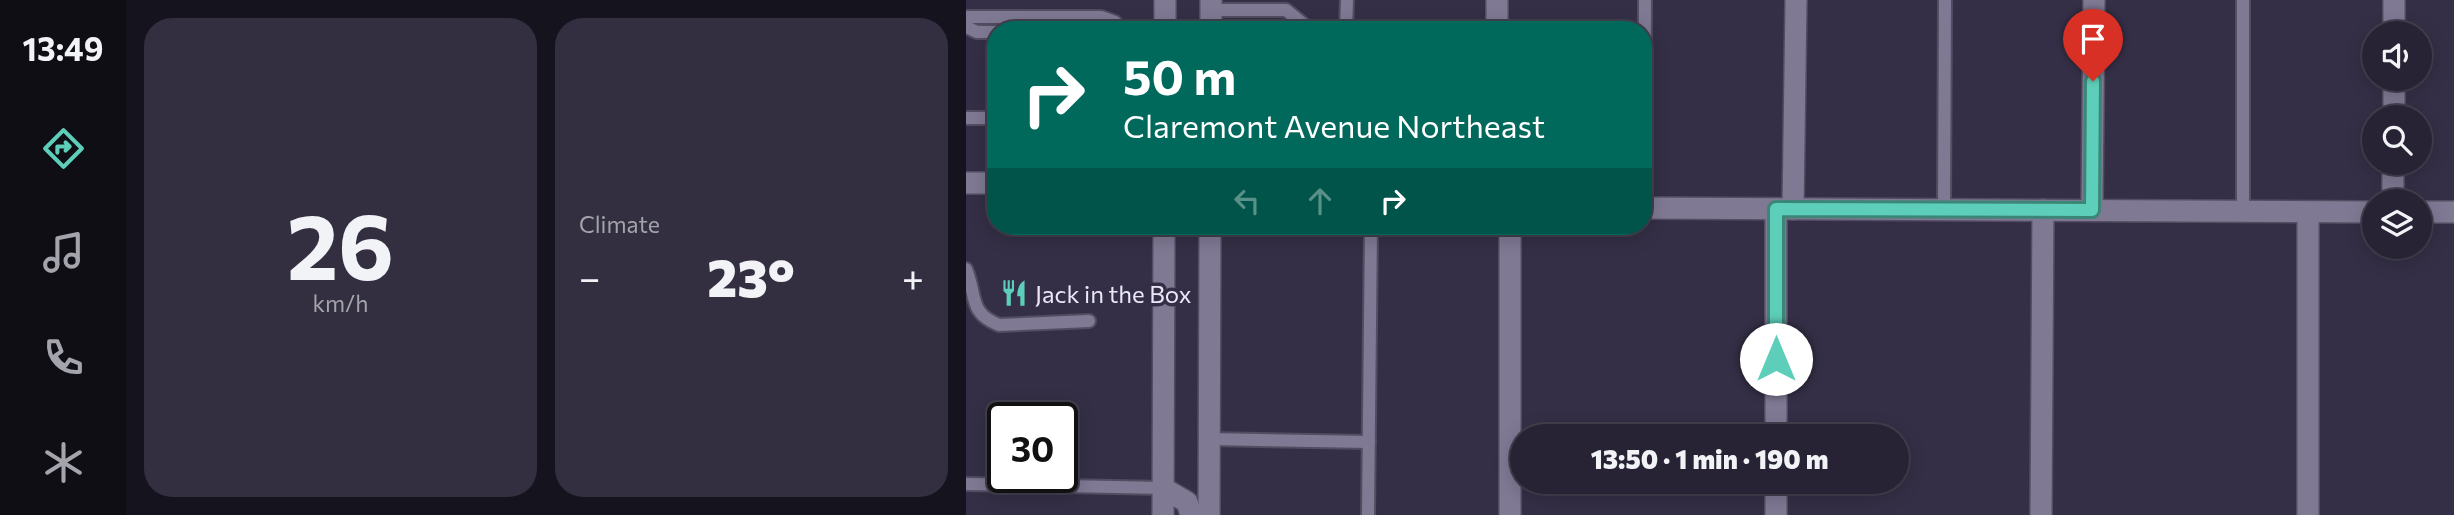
<!DOCTYPE html>
<meta charset="utf-8">
<style>
body{margin:0;font-family:Commissioner,sans-serif;background:#332f40;color:#f1f3f6;height:100vh;display:flex;flex-direction:column;font-size:26px;white-space:nowrap}
*{box-sizing:border-box;margin:0}
p{font-size:23px;color:#a4a4ac}
.icon{flex:none;width:38px;height:38px;fill:none;stroke:currentColor;stroke-width:2;stroke-linecap:round;stroke-linejoin:round}
.map{position:relative;flex:1;overflow:hidden}
.drawer{display:flex;flex-direction:column;gap:18px;padding:18px;background:#15131d;width:840px}
.drawer>*{flex:none}
.hud{position:absolute;left:21px;top:21px;width:665px;height:214px;border-radius:28px;box-shadow:0 4px 18px #0003,0 0 0 2px #43404f;background:#00695c;color:#fff;overflow:hidden}
.buttons{position:absolute;left:1396px;top:21px;display:grid;gap:14px}
.buttons a{display:grid;place-items:center;width:70px;height:70px;border-radius:50%;background:#272334;box-shadow:0 4px 18px #0003,0 0 0 2px #43404f;font-size:35px}
.speed{position:absolute;left:21px;top:402px;display:flex;gap:14px;font-size:35px;font-weight:700;text-align:center}
.speed>*{display:grid;place-content:center;width:91px;height:91px;border-radius:50%;background:#272334;box-shadow:0 4px 18px #0003,0 0 0 2px #43404f;line-height:1}
.speed .limit{border:4px solid #111;border-radius:10px;background:#fff;color:#111}
.pin{position:absolute;display:grid;place-items:center;width:60px;height:60px;color:#fff;margin:-72px -30px;border-radius:50% 50% 50% 0;rotate:-45deg;box-shadow:0 0 7px #0007}
.pin .icon{rotate:45deg}
.me{position:absolute;width:77px;margin:-38px;rotate:0deg;stroke-linejoin:round;filter:drop-shadow(0 0 5px #0008)}
.turn{display:flex;align-items:center;gap:24px;height:147px;padding:0 21px;font-size:32px}
.turn .icon{width:91px;height:91px;stroke-width:2.5}
.turn b{display:block;font-size:49px;line-height:60px}
.lanes{display:flex;align-items:center;height:66px;padding:0 21px;background:#0003;justify-content:center;gap:35px;direction:ltr}
.lanes .off{opacity:.35}
.big{font-size:52px;font-weight:800;line-height:1.1}
.drawer .widget{flex:1;display:flex;flex-direction:column;justify-content:center;gap:10px;min-width:0;padding:0 24px;border-radius:28px;background:#332f40}
.drawer .dial{align-items:center;gap:0}
.dial b{font-size:91px;line-height:1}
.heat{display:flex;justify-content:space-between;align-items:center;font-size:38px;direction:ltr}
.drawer .tiles{flex:1;display:grid;gap:18px;grid-template-columns:repeat(2,1fr)}
.trip{position:absolute;left:544px;top:424px;width:399px;height:70px;border-radius:35px;background:#272334;box-shadow:0 4px 18px #0003,0 0 0 2px #43404f;font-weight:800;line-height:70px;text-align:center}
main{display:flex;flex:1;min-height:0}
.dock{display:flex;flex-direction:column;width:126px;justify-content:space-around;align-items:center;background:#100e15;color:#a4a4ac}
.dock .icon{width:49px;height:49px}
.dock .selected{color:#5dceb9}
.dock b{font-size:32px;color:#f1f3f6}
.map>svg:first-child{display:block}
.lines{fill:none;stroke-linecap:round;stroke-linejoin:round}
.lane-casing{stroke:#524d61;stroke-width:16}
.street-casing{stroke:#524d61;stroke-width:24}
.secondary-casing{stroke:#524d61;stroke-width:24}
.lane{stroke:#7f7994;stroke-width:12}
.street{stroke:#7f7994;stroke-width:21}
.secondary{stroke:#7f7994;stroke-width:21}
.route-casing{stroke:#3c8678;stroke-width:18}
.route{stroke:#5dceb9;stroke-width:12}
.labels{text-anchor:middle;dominant-baseline:central;stroke-width:7;stroke-linejoin:round;paint-order:stroke}
.poi-label{font-size:24px;fill:#eae8f7;stroke:#342f46;text-anchor:start}
</style>
<main>
<nav class="dock">
<b>13:49</b>
<svg class="icon selected" aria-label="directions" viewBox="0 0 24 24"><path d="M12 3l9 9-9 9-9-9zM9 14v-3h6M13 9l2 2-2 2"/></svg>
<svg class="icon" aria-label="music" viewBox="0 0 24 24"><path d="M9 18V5l10-2v13"/><circle cx="6" cy="18" r="3"/><circle cx="16" cy="16" r="3"/></svg>
<svg class="icon" aria-label="phone" viewBox="0 0 24 24"><path d="M5 4h4l2 5-3 2q2 4 5 5l2-3 5 2v4C11 20 4 13 5 4z"/></svg>
<svg class="icon" aria-label="climate" viewBox="0 0 24 24"><path d="M12 3v18M4 7l16 10M4 17L20 7"/></svg>
</nav>
<section class="drawer">
<div class="tiles">
<div class="widget dial"><b>26</b><p>km/h</p></div>
<div class="widget"><p>Climate</p>
<div class="heat"><a>−</a><b class="big">23°</b><a>+</a></div>
</div>
</div>
</section>
<div class="map">
<svg width="1488" height="515" viewBox="0 0 1488 515">
<rect width="100%" height="100%" fill="#342f46"/>
<g class="lines">
<defs>
<g id="lane">
<path d="M245,10H320L341,27V30"/>
<path d="M0,17H135L149,22L155,30"/>
<path d="M0,27L11,32H30"/>
<path d="M380,30L381,0"/>
<path d="M0,118H30"/>
<path d="M678,208L679,0"/>
<path d="M978,209L979,0"/>
<path d="M1277,211V0"/>
<path d="M0,269C11,295 2,313 33,325L123,321"/>
<path d="M244,439L403,442"/>
<path d="M0,484L197,488"/>
<path d="M402,515L405,226"/>
</g>
<g id="street">
<path d="M531,30V0"/>
<path d="M1428,33V0"/>
<path d="M1428,117V79"/>
<path d="M0,183H30"/>
<path d="M1427,201V163"/>
<path d="M677,208L1409,212"/>
<path d="M827,209L830,0"/>
<path d="M1126,210L1128,0"/>
<path d="M1454,212H1488"/>
<path d="M544,226V515"/>
<path d="M810,436V209"/>
<path d="M810,515V481"/>
<path d="M1075,515L1077,210"/>
<path d="M1342,515V212"/>
</g>
<g id="secondary">
<path d="M199,30V0"/>
<path d="M245,30V0"/>
<path d="M197,488L221,502L225,515"/>
<path d="M197,515L198,226"/>
<path d="M243,515L244,226"/>
</g>
</defs>
<use href="#lane" class="lane-casing"/>
<use href="#street" class="street-casing"/>
<use href="#secondary" class="secondary-casing"/>
<use href="#lane" class="lane"/>
<use href="#street" class="street"/>
<use href="#secondary" class="secondary"/>
</g>
<g class="lines">
<defs>
<path id="route" d="M810,359V209L1126,210L1127,81"/>
</defs>
<use href="#route" class="route-casing"/>
<use href="#route" class="route"/>
</g>
<defs>
<symbol id="restaurant-bare" viewBox="-9 -9 18 18"><path d="M-5-6h1v4h1v-4h1v4h1v-4h1v5L-1.5 .5V6h-2V.5L-5-1ZM5-6V6H3V1.5H1.5Q1.5-4 5-6Z" fill="#5dceb9" stroke="#342f46" stroke-width="2.5" paint-order="stroke"/></symbol>
</defs>
<g fill-rule="evenodd">
<use href="#restaurant-bare" x="29" y="274" width="38" height="38"/>
</g>
<g class="labels">
<g class="poi-label">
<text x="69" y="293">Jack in the Box</text>
</g>
</g>
</svg>
<div class="buttons">
<a><svg class="icon" aria-label="sound" viewBox="0 0 24 24"><path d="M4 9h4l5-4v14l-5-4H4zM17 9q2 3 0 6"/></svg></a>
<a><svg class="icon" aria-label="search" viewBox="0 0 24 24"><circle cx="10" cy="10" r="6"/><path d="M15 15l6 6"/></svg></a>
<a><svg class="icon" aria-label="layers" viewBox="0 0 24 24"><path d="M12 4l9 5-9 5-9-5zM3 14l9 5 9-5"/></svg></a>
</div>
<div class="speed"><div class="limit">30</div></div>
<div class="pin" style="left:1127px;top:81px;background:#d93025"><svg class="icon" aria-label="arrive" viewBox="0 0 24 24"><path d="M6 21V4h12l-3 4 3 4H6"/></svg></div>
<svg class="me" style="left:810px;top:359px" viewBox="-20 -20 40 40"><circle r="19" fill="#fff"/><path d="M0-13L10 11 0 6-10 11z" fill="#5dceb9"/></svg>
<div class="trip">13:50 · 1 min · 190 m</div>
<div class="hud">
<div class="turn"><svg class="icon" aria-label="right" viewBox="0 0 24 24"><path d="M7 20v-9h11M14 6l5 5-5 5"/></svg><div><b>50 m</b>Claremont Avenue Northeast</div></div>
<div class="lanes"><svg class="icon off" aria-label="left" viewBox="0 0 24 24"><path d="M17 20v-9H6M10 6l-5 5 5 5"/></svg><svg class="icon off" aria-label="ahead" viewBox="0 0 24 24"><path d="M12 20V5M6 11l6-6 6 6"/></svg><svg class="icon" aria-label="right" viewBox="0 0 24 24"><path d="M7 20v-9h11M14 6l5 5-5 5"/></svg></div>
</div>
</div>
</main>
